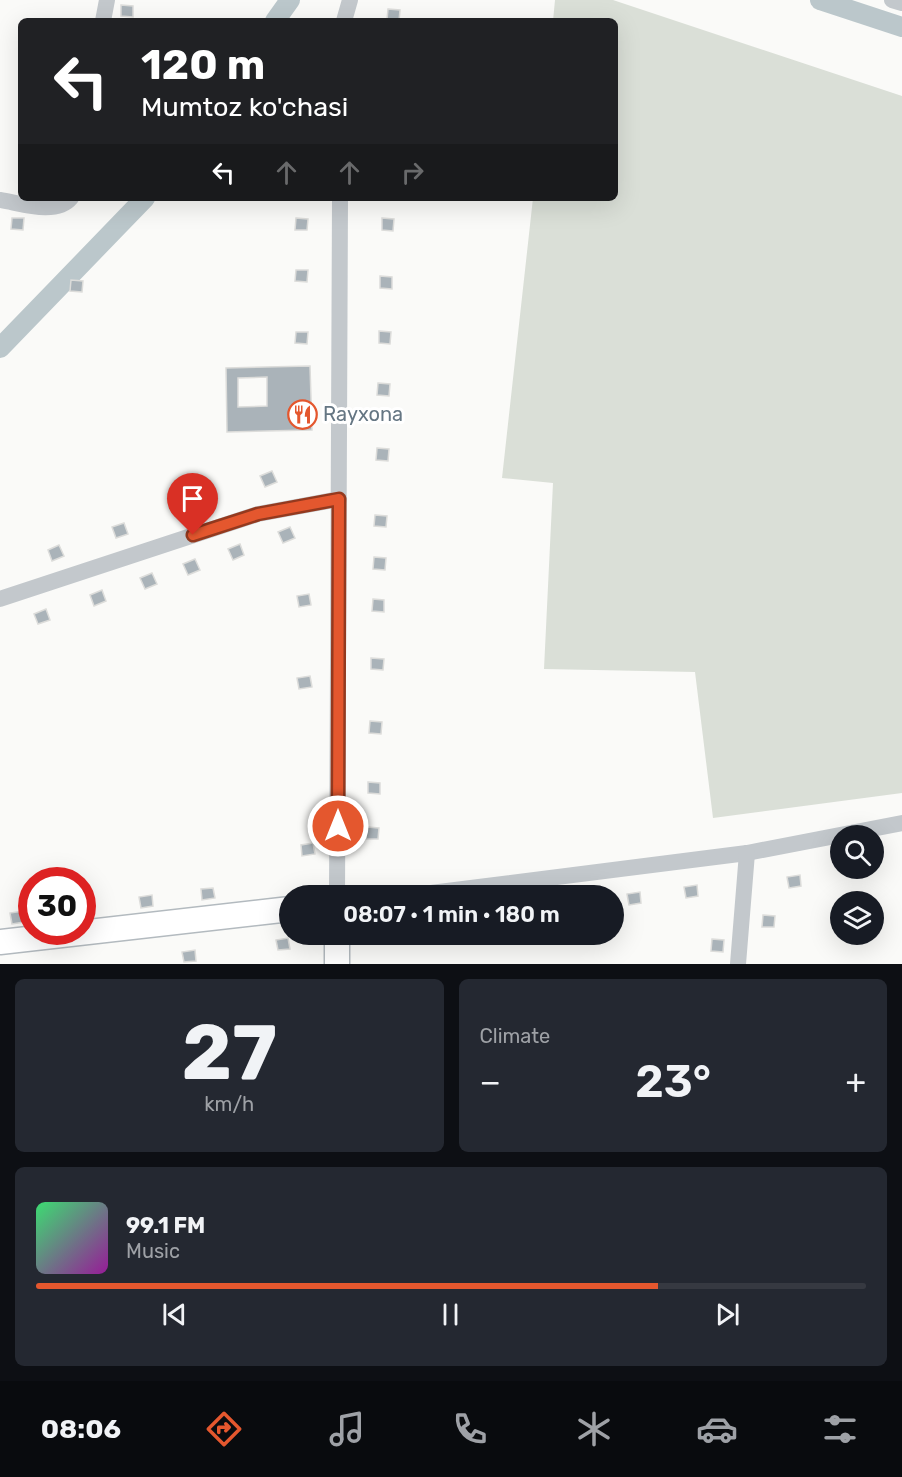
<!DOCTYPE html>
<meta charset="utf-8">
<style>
body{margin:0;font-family:Rubik,sans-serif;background:#242831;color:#f1f3f6;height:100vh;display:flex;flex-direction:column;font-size:22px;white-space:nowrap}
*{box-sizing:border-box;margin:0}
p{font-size:20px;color:#9ea1a6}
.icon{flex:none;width:33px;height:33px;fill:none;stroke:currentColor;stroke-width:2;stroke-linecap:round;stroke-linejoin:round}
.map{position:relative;height:964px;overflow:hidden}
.drawer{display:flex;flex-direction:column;gap:15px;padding:15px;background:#0d0f14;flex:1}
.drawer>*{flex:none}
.hud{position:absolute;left:18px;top:18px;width:600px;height:183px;border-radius:9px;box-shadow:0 6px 24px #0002;background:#202124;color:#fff;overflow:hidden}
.fabs{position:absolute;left:830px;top:825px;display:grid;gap:12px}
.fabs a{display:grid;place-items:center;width:54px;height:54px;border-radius:50%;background:#171b24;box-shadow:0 6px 24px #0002;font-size:30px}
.speed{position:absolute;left:18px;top:867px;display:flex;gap:12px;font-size:30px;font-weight:700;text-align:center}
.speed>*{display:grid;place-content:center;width:78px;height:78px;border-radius:50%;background:#171b24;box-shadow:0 6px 24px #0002;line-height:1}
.speed .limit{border:9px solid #d22;background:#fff;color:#111}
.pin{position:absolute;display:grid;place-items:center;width:51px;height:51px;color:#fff;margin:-62px -26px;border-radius:50% 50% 50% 0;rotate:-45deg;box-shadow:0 0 6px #0007}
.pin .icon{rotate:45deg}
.me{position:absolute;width:66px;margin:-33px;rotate:0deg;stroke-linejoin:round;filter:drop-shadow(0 0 4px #0008)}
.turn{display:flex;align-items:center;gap:21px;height:126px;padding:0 24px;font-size:27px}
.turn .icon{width:78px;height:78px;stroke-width:2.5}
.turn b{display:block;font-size:42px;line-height:51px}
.lanes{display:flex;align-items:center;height:57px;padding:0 24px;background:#0003;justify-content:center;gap:30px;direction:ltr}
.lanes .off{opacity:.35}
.big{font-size:45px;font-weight:600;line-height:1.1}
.drawer .tile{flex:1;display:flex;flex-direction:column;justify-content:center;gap:9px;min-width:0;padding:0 21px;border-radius:9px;background:#242831}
.drawer .dial{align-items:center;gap:0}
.dial b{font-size:78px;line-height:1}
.song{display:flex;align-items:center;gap:18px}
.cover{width:72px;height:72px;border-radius:9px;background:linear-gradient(135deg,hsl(140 70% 55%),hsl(300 70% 35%))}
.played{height:6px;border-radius:3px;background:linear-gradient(90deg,#e4572e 75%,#363941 75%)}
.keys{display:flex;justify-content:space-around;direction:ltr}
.heat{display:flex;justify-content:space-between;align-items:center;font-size:33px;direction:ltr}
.drawer .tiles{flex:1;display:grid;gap:15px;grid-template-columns:1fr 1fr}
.tile:last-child{grid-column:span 2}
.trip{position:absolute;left:279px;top:885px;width:345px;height:60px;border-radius:30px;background:#171b24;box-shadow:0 6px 24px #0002;font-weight:600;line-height:60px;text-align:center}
.dock{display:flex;height:96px;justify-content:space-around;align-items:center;background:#090b0e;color:#9ea1a6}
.dock .icon{width:42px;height:42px}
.dock .current{color:#e4572e}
.dock b{font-size:27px;color:#f1f3f6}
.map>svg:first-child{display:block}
.green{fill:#dadfd7}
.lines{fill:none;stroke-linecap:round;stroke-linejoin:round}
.canal{stroke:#bbc7cb;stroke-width:20}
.building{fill:#aab3b9;stroke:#dcdcda;stroke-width:1.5;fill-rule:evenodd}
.secondary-casing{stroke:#b3babf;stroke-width:27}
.minor{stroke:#c3c8cc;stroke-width:16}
.secondary{stroke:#fff;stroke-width:24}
.route-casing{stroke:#94391e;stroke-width:15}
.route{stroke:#e4572e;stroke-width:10}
.labels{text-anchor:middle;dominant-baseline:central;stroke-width:6;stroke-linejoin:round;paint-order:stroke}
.poi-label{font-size:20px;fill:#657683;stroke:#fff;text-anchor:start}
</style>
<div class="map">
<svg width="902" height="964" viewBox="0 0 902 964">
<rect width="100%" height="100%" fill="#fafaf8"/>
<path class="green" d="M555,0H613L902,96V793L713,818L695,672L544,669L553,483L502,478L533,198H615V21H553Z"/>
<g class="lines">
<g class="canal">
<path d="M820,0L902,27"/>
<path d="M275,21L290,0"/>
<path d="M0,348L145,198"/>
</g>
</g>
<g class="building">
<path d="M121,5L133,6V17L121,16Z"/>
<path d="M388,9L400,10L399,21L387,20Z"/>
<path d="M12,218H24L23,230L11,229Z"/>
<path d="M296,218L308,219L307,230H295Z"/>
<path d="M382,218L394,219L393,231L382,230Z"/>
<path d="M296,270H308L307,282L295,281Z"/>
<path d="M380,276L392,277V289L380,288Z"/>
<path d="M71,280L83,281L82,292L70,291Z"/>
<path d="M379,331L391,332L390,344L379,343Z"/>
<path d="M296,332H308L307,344L295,343Z"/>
<path d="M310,366L312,430L227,432L226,368ZM267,377V406L238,407V378Z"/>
<path d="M378,383L390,384L389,396L377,395Z"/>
<path d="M377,448L389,449L388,461L376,460Z"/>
<path d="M272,471L277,482L265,487L260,476Z"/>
<path d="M197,497L202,508L190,513L185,502Z"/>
<path d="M375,515L387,516L386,527L374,526Z"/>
<path d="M124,523L128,534L116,538L112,527Z"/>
<path d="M290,527L295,538L283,543L278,532Z"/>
<path d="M240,544L244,555L233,560L228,549Z"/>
<path d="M59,545L64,556L52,561L48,550Z"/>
<path d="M374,557L386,558L385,570L373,569Z"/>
<path d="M195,559L200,570L188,575L183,564Z"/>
<path d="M152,573L157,584L145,589L140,578Z"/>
<path d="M102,590L106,601L94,606L90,595Z"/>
<path d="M309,594L311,605L299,607L297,596Z"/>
<path d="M373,599L384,600V612L372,611Z"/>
<path d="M46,609L50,620L38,624L34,614Z"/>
<path d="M371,658L384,659L383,670L371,669Z"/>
<path d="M310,676L312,687L299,689L297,678Z"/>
<path d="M370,721L382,722L381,734L369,733Z"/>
<path d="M368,782L380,783V794L368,793Z"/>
<path d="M367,827L379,828L378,839H366Z"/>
<path d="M313,843L315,854L302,856L301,845Z"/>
<path d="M800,875L801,886L789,888L787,877Z"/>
<path d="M697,885L698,896L686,898L684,887Z"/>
<path d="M213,888L215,898L202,900L201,889Z"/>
<path d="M640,892L641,903L629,905L627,894Z"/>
<path d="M152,895L153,906L141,908L139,897Z"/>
<path d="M90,903L92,914L82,915V904Z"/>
<path d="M23,911L24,922L12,924L10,913Z"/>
<path d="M763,915L775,916L774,927H762Z"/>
<path d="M288,938L290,949L278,950L276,940Z"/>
<path d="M712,939L724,940L723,952L711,951Z"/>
<path d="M195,950L196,961L184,962L182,952Z"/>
</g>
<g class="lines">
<defs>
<g id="secondary">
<path d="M0,942L290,909"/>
<path d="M337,964V934"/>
</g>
</defs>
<use href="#secondary" class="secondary-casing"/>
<g class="minor">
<path d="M892,0L902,3"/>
<path d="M103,21L107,0"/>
<path d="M344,21L350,0"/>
<path d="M0,200C20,203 56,216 71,198"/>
<path d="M0,599L258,514L339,499"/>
<path d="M337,896L340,198"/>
<path d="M407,896L747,853L902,823"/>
<path d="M738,964L747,853"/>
</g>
<use href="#secondary" class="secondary"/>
</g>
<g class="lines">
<defs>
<path id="route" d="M193,535L258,514L339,499L338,826"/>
</defs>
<use href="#route" class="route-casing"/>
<use href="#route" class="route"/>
</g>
<defs>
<symbol id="restaurant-ring" viewBox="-11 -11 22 22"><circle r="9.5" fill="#fff" stroke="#e4572e" stroke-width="1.5"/><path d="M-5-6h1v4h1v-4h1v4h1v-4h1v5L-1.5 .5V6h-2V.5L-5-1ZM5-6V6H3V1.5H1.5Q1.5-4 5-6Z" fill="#e4572e"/></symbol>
</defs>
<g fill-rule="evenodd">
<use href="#restaurant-ring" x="286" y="398" width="33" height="33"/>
</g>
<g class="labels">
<g class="poi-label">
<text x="323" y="414">Rayxona</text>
</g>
</g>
</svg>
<div class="fabs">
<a><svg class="icon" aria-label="search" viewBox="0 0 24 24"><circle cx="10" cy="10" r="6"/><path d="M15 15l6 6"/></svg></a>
<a><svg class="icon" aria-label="layers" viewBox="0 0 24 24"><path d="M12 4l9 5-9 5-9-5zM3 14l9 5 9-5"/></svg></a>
</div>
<div class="speed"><div class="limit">30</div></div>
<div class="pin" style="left:193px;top:535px;background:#d93025"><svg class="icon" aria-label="arrive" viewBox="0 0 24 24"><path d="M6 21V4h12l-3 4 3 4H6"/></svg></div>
<svg class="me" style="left:338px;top:826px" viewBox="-20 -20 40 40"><circle r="17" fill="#e4572e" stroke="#fff" stroke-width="3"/><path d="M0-11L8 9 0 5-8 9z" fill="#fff"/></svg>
<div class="trip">08:07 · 1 min · 180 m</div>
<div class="hud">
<div class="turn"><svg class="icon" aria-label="left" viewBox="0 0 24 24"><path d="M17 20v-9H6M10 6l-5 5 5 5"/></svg><div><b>120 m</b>Mumtoz ko'chasi</div></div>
<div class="lanes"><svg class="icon" aria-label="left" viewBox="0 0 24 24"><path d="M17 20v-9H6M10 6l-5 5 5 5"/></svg><svg class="icon off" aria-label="ahead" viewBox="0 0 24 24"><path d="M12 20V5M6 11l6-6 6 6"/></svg><svg class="icon off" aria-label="ahead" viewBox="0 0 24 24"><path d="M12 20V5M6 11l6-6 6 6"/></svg><svg class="icon off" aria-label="right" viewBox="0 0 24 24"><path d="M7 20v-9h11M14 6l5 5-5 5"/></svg></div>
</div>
</div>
<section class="drawer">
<div class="tiles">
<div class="tile dial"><b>27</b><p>km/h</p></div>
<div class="tile"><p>Climate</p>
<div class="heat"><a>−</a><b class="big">23°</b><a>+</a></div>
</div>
<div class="tile">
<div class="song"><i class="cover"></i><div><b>99.1 FM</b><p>Music</p></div></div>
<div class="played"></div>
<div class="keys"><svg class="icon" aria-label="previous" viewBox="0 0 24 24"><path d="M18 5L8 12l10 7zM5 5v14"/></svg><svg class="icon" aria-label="pause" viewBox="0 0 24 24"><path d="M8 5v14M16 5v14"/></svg><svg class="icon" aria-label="next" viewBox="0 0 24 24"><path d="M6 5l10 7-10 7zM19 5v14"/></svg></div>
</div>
</div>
</section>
<nav class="dock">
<b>08:06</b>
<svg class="icon current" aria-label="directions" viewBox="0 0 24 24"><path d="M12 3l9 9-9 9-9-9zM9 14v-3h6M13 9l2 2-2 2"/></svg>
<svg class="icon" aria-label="music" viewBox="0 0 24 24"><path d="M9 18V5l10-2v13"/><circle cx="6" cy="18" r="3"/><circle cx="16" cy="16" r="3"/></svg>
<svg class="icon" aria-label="phone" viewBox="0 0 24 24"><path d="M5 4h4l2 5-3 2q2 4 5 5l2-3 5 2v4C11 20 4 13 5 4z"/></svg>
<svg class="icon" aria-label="climate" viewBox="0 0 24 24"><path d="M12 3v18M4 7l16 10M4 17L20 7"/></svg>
<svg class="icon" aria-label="car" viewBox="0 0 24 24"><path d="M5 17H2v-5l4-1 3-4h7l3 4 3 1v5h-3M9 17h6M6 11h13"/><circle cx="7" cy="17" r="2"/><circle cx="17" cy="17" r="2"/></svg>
<svg class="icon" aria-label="filters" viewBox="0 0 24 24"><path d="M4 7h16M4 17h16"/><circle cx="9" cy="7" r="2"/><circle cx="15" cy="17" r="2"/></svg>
</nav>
